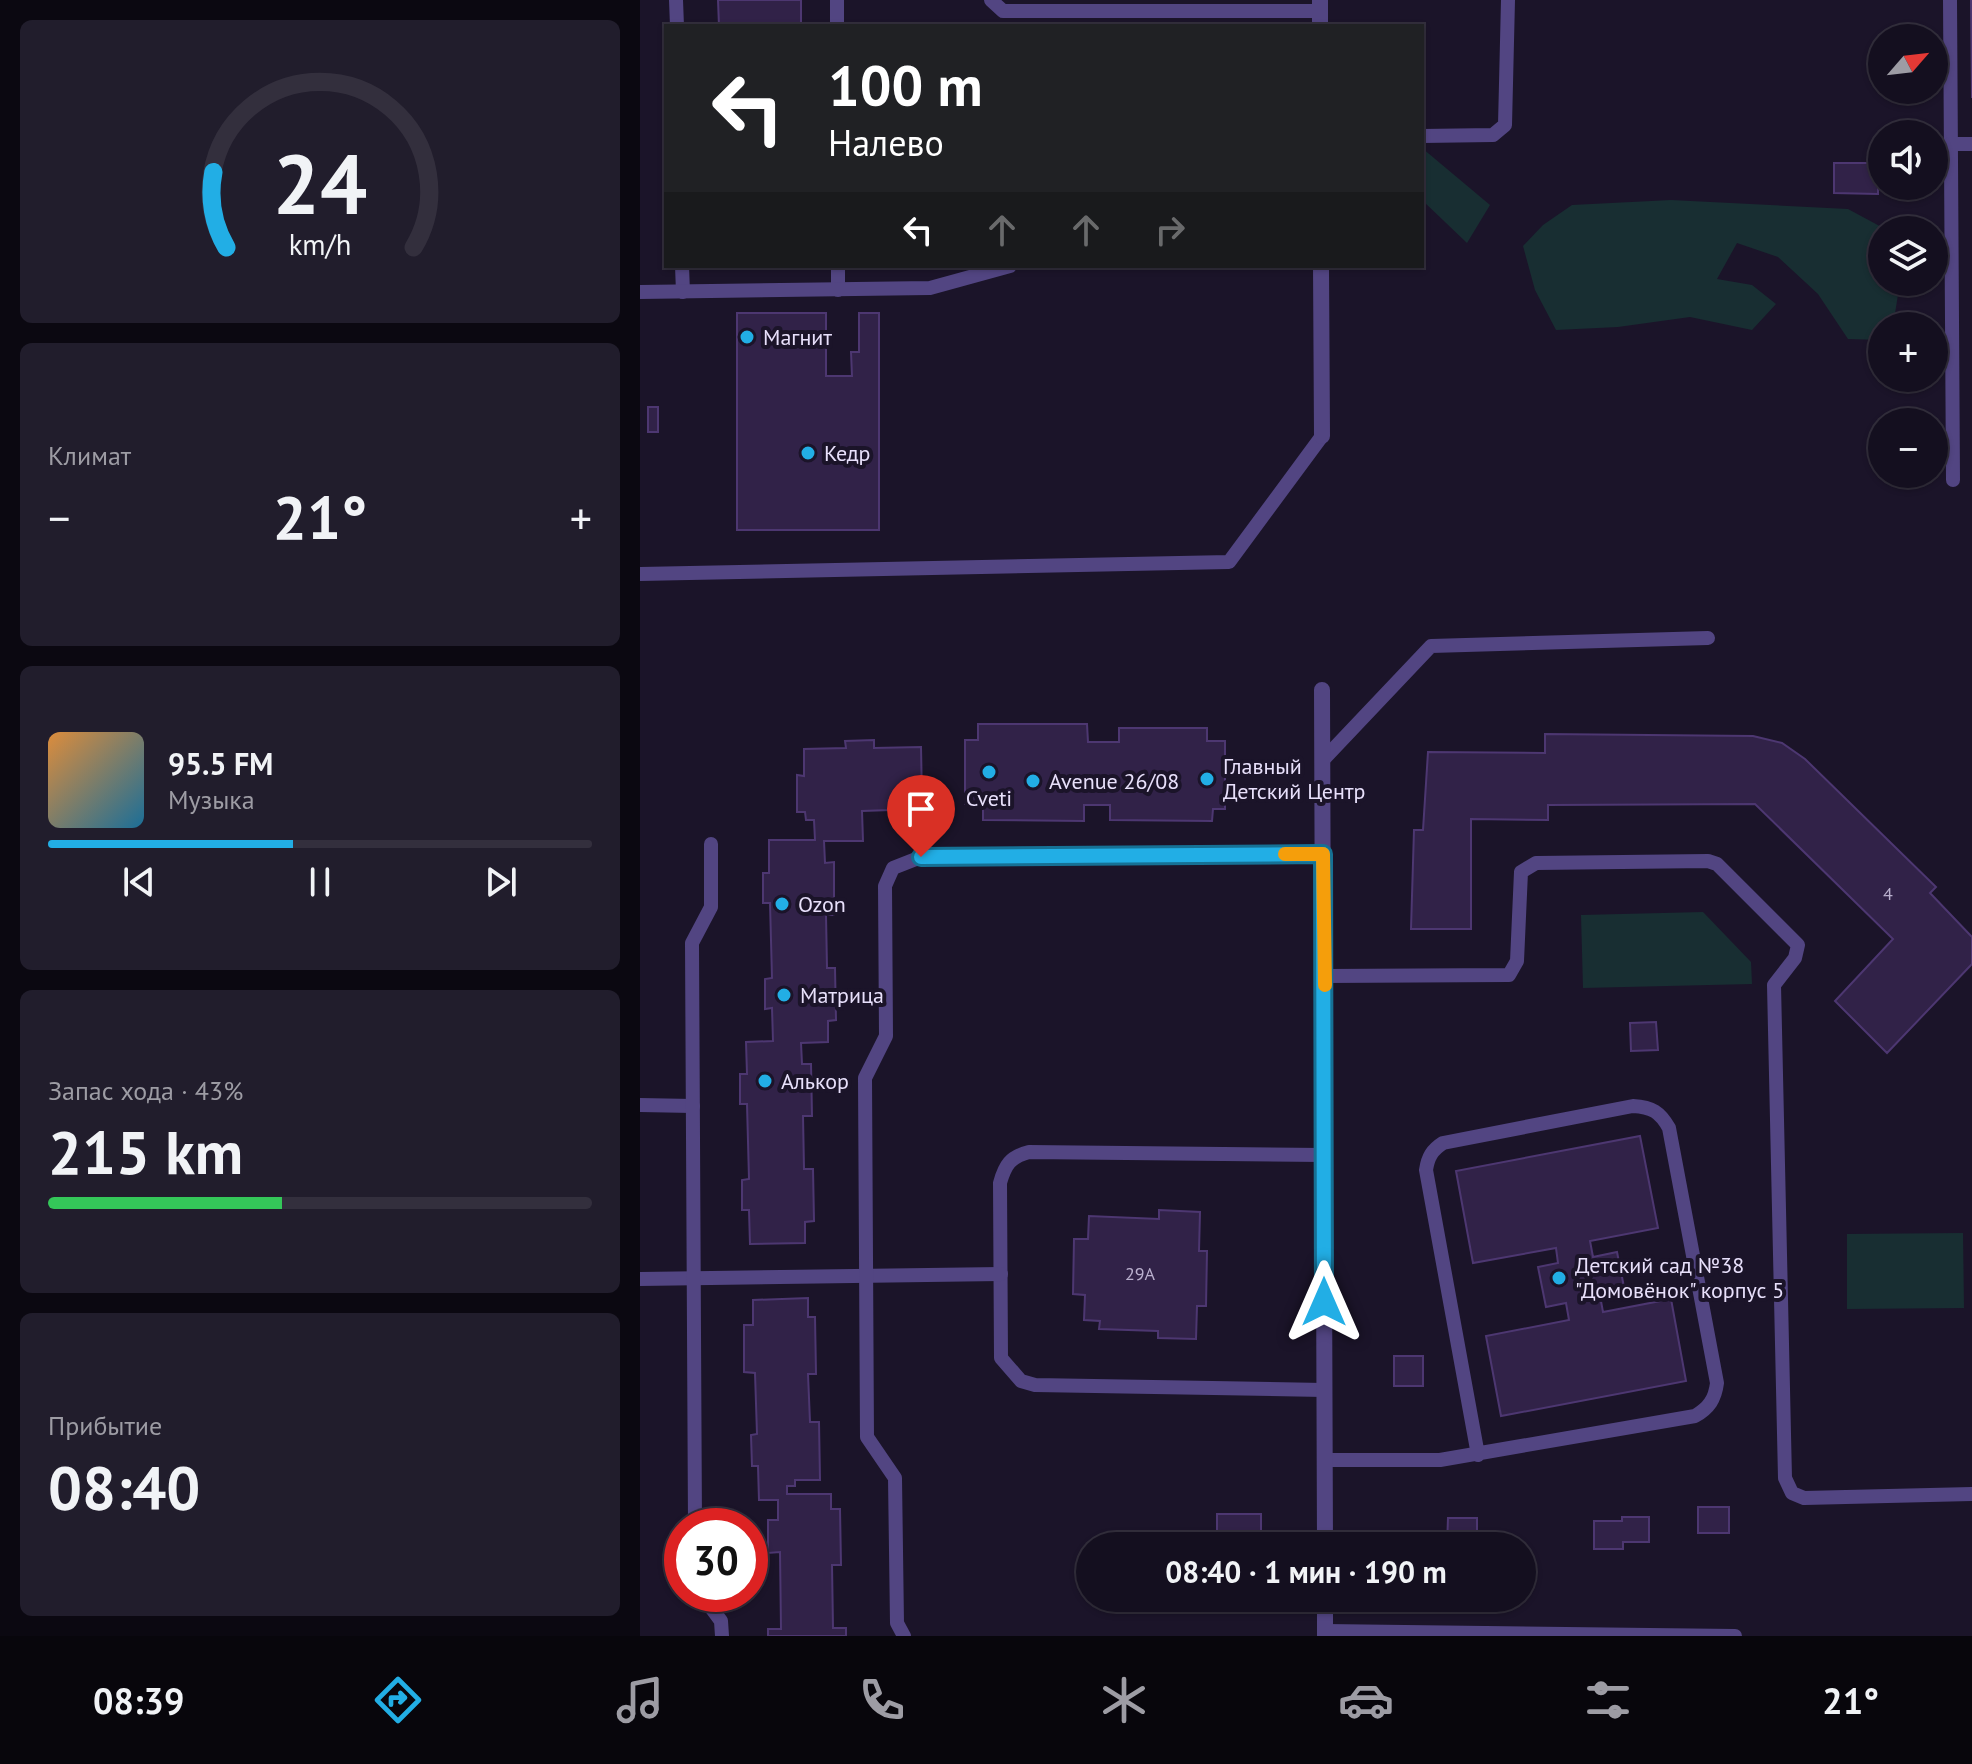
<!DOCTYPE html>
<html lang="ru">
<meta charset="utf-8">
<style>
body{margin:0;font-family:"PT Sans",sans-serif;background:#211d2c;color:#f1f3f6;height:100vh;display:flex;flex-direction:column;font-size:30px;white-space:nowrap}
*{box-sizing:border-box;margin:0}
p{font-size:26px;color:#9d9ca4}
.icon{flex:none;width:44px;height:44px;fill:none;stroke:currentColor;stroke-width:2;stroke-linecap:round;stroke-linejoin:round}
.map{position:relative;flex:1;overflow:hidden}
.side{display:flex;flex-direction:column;gap:20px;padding:20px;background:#0b0811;width:640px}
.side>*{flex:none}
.guide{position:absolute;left:24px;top:24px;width:760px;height:244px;border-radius:0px;box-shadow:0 2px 6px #0004,0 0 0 2px #332f3d;background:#202124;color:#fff;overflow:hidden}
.needle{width:52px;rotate:62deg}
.buttons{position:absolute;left:1228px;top:24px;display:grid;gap:16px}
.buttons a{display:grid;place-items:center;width:80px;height:80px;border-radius:50%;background:#140f1f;box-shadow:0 2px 6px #0004,0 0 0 2px #332f3d;font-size:40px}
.speed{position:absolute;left:24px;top:1508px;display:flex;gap:16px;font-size:40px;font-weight:700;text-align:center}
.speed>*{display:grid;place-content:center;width:104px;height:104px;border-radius:50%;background:#140f1f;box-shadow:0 2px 6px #0004,0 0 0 2px #332f3d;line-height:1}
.speed .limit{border:12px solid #d22;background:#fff;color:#111}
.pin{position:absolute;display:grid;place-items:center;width:68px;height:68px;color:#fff;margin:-82px -34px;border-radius:50% 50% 50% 0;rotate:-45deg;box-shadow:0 0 8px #0007}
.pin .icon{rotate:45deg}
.me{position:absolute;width:88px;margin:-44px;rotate:0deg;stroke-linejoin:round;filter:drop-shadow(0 0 6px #0008)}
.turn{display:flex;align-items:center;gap:28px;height:168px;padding:0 32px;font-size:36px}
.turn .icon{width:104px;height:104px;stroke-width:2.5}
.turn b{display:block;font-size:56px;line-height:68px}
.lanes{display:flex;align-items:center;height:76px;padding:0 32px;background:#0003;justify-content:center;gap:40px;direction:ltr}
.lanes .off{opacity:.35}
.big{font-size:60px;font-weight:800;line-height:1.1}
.side .card{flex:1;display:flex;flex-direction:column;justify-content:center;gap:12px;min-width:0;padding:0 28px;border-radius:12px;background:#211d2c}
.side .dial{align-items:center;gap:0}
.dial svg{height:208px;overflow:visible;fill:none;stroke:#332f3d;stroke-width:7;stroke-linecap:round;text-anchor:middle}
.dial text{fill:#f1f3f6;stroke:none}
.song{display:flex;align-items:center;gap:24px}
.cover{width:96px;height:96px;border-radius:12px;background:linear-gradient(135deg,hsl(30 70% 55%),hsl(200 70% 35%))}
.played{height:8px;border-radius:4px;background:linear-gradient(90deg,#22aee5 45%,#332f3d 45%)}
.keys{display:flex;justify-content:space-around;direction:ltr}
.heat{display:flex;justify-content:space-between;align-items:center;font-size:44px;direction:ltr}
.charge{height:12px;border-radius:6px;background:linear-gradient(90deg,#34c759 43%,#332f3d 0)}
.trip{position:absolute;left:436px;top:1532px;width:460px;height:80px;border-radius:40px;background:#140f1f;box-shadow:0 2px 6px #0004,0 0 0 2px #332f3d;font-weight:800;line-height:80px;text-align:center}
.tab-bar{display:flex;height:128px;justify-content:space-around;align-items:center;background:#08060c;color:#9d9ca4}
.tab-bar .icon{width:56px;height:56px}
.tab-bar .on{color:#22aee5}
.tab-bar b{font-size:36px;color:#f1f3f6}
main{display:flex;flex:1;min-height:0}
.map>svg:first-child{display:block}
.green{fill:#182e32}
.building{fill:#312248;stroke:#4d3771;stroke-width:2}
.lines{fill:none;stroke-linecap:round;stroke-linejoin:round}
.service{stroke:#524582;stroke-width:14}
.minor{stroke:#524582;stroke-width:16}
.route-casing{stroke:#167195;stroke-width:20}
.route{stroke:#22aee5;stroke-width:14}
.slow{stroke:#f59e0b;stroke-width:14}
.poi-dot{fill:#22aee5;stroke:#1b1429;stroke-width:3}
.labels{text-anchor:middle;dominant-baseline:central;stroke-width:8;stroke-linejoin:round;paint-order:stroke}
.number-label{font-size:18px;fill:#bab0ce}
.poi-label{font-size:22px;fill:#e8e0fb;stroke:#1b1429;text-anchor:start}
</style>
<main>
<section class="side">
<div class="card dial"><svg viewBox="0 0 100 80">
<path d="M14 69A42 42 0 1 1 86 69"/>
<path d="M14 69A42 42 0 0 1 9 40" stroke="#22aee5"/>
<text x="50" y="56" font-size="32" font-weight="700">24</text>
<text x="50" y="72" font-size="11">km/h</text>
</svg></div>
<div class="card"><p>Климат</p>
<div class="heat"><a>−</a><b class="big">21°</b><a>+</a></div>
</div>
<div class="card">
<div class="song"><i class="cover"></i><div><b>95.5 FM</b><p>Музыка</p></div></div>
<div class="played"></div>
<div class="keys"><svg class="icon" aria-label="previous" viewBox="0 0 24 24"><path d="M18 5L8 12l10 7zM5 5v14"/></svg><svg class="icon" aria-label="pause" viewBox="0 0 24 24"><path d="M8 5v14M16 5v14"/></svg><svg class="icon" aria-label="next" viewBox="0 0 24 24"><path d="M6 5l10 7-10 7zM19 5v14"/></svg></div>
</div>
<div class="card"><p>Запас хода · 43%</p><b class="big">215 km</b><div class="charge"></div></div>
<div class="card"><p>Прибытие</p><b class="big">08:40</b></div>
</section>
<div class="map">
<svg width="1332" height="1636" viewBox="0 0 1332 1636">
<rect width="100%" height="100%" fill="#1b1429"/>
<g class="green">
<path d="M782,148L850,205L827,243L782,200Z"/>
<path d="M1031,200L1208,209L1247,230H1242V282H1260L1253,326H1242V340L1208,339L1178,294L1138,257L1097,243L1077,279L1112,285L1136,304L1112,330L1050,317L978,327L916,330L895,290L883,246L903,225L932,205Z"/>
<path d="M1063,912L1111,962L1112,984L943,988L941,915Z"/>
<path d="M1323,1233L1324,1308L1207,1309V1234Z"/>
</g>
<g class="building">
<path d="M78,0H161V26H79Z"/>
<path d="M1331,0H1332V98Z"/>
<path d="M1194,163H1238V194L1194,193Z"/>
<path d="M97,313H186V376H212L211,352H219V313H239V530H97Z"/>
<rect x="8" y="407" width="10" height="25"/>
<path d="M338,724H447L448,742H479V728H567V741H585V809H573L572,821L470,820V805H444V821L343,820V805L325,804V740H338Z"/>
<path d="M905,734L1113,736L1142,743L1165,759L1296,887L1290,893L1332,937V964L1247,1053L1195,1001L1253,939L1115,804L908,805V820L831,819V929H771L774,830H783L788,752L905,753Z"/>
<path d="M234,740V748L281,747L282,799L249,800L250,810L222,811L223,841H184L185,863L194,862V915H186L187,968H195L196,1020L188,1021V1042L161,1043L162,1064H171L172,1116H163L164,1169H173L174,1221L165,1222V1243L110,1244L109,1210H102V1180L109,1179L107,1104H100V1074H107L106,1042L133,1041L132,1008L125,1009V979L132,978L130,903H123V873H129V840H175L174,820H166L165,812H157V775L164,776V749L206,748L205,741Z"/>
<path d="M1016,1022L1018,1050L991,1051L990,1023Z"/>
<path d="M1000,1136L1018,1228L950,1241L953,1257L977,1252L985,1292L960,1296L963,1312L1031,1299L1046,1381L861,1416L846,1336L929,1320L926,1303L906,1307L898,1267L918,1263L916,1248L833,1263L816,1171Z"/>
<path d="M519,1210L560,1212L559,1251H567L566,1306H557L556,1339L518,1338V1331L459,1329L460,1321L444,1320L445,1295L433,1294L434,1239H448L449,1216L519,1219Z"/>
<path d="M168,1298V1317H175L176,1374H168L170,1422H179L180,1480H155V1486H147V1494H191V1509H200L201,1565H192L193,1628H206V1636H128V1629H141L140,1552L128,1553V1520H138V1500H119L118,1466H112L111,1435L117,1434L115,1373L104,1372V1325H113V1300Z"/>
<rect x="754" y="1356" width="29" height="30"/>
<rect x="1058" y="1507" width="31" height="26"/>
<rect x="577" y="1514" width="44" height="32"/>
<path d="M982,1517H1009V1542H983V1549H954V1521H982Z"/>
<path d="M808,1518H837V1546H807Z"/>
</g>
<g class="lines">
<g class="service">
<path d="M36,0L37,26"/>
<path d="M197,0V26"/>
<path d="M351,0L363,11H680"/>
<path d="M1310,0L1313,480"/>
<path d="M782,136L853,135L865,125L868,0"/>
<path d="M1310,144H1332"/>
<path d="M42,266L43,292"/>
<path d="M198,266V290"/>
<path d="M0,292L290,288L370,266"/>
<path d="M0,574L589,562L682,436"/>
<path d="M682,761L791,646L1068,638"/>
<path d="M685,976L869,975L877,961L881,872L896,863L1068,861L1077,864L1158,945L1155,958L1134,985L1145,1478L1152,1493L1164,1498L1332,1494"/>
<path d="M0,1105L53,1106"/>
<path d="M683,1155L389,1152C370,1157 365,1165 360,1183L361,1358L381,1381L395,1385L684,1390"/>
<path d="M0,1279L361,1274"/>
<path d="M685,1460H800L1055,1416C1069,1408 1075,1399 1077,1383L1029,1128C1020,1112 1012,1107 993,1106L803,1143C792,1150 788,1157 786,1170L838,1455"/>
<path d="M55,1526L52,943L71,907V844"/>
<path d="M61,1594L81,1621L82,1636"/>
<path d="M685,1631L1095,1636"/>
<path d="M264,1636L257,1623L255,1478L227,1437L225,1078L246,1036L245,886L253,868L281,857L683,854"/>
</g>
<g class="minor">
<path d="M680,0V26"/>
<path d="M681,266L682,436"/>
<path d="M682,690L685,1546"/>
<path d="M685,1636V1598"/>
</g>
</g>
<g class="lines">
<defs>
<path id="route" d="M281,857L683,854L684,1302"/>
</defs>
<use href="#route" class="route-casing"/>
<use href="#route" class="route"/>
<path class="slow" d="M645,854H683L685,985"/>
</g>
<g class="poi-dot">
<circle cx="107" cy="337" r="8"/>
<circle cx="168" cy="453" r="8"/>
<circle cx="349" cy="772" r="8"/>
<circle cx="567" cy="779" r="8"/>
<circle cx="393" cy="781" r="8"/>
<circle cx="142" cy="904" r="8"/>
<circle cx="144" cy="995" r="8"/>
<circle cx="125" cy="1081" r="8"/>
<circle cx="919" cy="1278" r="8"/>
</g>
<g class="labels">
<g class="number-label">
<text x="1248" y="893">4</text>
<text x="500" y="1273">29А</text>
</g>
<g class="poi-label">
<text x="123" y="337">Магнит</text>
<text x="184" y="453">Кедр</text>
<text x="583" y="766">Главный<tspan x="583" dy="25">Детский Центр</tspan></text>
<text x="409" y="781">Avenue 26/08</text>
<text x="349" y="798" text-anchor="middle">Cveti</text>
<text x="158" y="904">Ozon</text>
<text x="160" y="995">Матрица</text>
<text x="141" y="1081">Алькор</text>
<text x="935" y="1265">Детский сад №38<tspan x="935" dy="25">"Домовёнок" корпус 5</tspan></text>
</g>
</g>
</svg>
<div class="buttons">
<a><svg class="needle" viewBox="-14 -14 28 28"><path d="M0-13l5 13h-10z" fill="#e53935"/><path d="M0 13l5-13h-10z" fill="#9d9ca4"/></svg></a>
<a><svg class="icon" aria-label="sound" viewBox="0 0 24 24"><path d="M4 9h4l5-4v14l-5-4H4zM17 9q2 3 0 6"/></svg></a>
<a><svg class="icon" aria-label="layers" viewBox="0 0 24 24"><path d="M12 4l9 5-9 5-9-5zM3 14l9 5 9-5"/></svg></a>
<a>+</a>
<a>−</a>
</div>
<div class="speed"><div class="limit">30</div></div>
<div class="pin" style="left:281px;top:857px;background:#d93025"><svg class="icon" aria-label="arrive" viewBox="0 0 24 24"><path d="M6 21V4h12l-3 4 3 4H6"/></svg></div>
<svg class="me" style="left:684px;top:1302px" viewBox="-20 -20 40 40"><path d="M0-17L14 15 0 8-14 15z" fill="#22aee5" stroke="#fff" stroke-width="4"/></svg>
<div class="trip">08:40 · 1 мин · 190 m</div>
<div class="guide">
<div class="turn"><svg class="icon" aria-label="left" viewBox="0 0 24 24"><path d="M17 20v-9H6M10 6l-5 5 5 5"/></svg><div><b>100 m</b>Налево</div></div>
<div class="lanes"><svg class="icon" aria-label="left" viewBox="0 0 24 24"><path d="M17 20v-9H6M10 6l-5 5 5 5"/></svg><svg class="icon off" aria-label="ahead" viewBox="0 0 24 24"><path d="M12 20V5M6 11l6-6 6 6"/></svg><svg class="icon off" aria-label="ahead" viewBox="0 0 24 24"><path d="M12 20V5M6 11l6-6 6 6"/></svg><svg class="icon off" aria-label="right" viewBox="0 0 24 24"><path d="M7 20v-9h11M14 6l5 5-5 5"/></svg></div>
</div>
</div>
</main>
<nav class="tab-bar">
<b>08:39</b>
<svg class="icon on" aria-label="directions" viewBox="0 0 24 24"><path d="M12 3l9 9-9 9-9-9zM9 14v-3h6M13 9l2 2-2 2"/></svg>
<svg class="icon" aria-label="music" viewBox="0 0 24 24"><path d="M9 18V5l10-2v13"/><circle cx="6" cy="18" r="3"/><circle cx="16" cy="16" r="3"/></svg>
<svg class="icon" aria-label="phone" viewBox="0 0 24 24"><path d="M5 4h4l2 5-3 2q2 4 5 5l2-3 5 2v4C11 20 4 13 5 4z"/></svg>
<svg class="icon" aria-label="climate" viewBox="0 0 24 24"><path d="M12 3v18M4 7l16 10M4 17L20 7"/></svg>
<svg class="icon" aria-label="car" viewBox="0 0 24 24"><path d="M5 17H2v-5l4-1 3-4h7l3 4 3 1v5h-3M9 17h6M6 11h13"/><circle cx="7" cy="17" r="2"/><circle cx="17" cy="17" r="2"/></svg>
<svg class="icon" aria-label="filters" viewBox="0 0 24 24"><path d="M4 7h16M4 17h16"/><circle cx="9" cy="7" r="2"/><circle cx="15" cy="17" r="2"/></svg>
<b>21°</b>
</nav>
